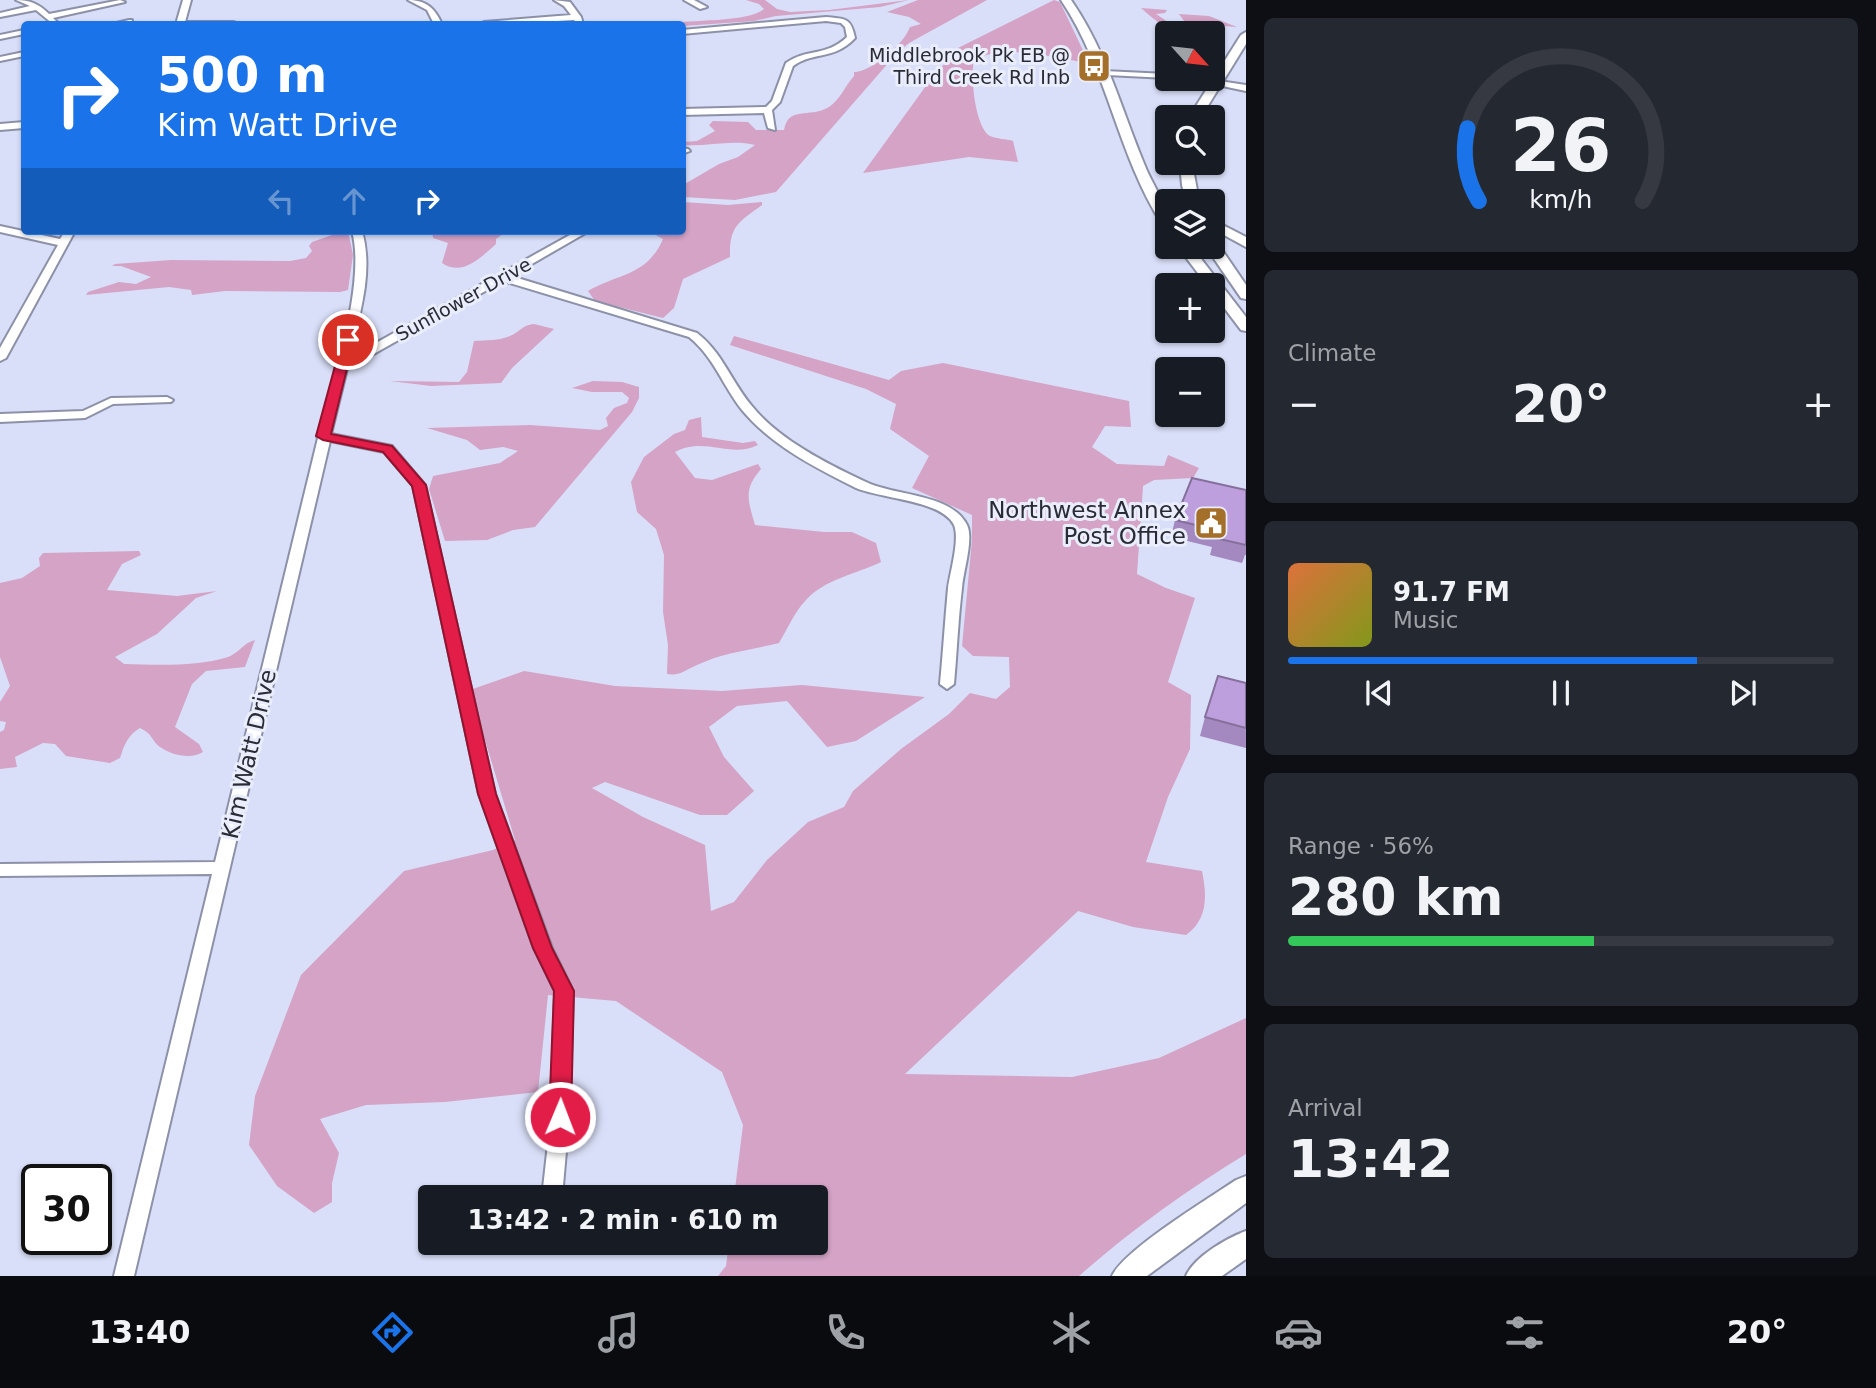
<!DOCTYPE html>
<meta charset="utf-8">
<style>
body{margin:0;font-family:"DejaVu Sans",sans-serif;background:#242831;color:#f1f3f6;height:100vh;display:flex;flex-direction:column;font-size:26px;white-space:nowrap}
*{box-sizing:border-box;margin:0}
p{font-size:23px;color:#9ea1a6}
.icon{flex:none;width:38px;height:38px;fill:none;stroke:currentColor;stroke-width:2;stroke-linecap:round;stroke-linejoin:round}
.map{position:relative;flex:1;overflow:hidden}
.drawer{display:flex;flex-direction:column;gap:18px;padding:18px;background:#0d0f14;width:630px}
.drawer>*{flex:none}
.top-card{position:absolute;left:21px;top:21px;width:665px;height:214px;border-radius:7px;box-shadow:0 2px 5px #0004;background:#1a73e8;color:#fff;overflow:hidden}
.needle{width:46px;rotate:117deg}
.buttons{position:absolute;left:1155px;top:21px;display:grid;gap:14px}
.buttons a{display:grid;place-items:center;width:70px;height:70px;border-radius:7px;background:#171b24;box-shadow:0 2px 5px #0004;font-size:35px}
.speed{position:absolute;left:21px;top:1164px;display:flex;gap:14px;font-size:35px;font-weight:700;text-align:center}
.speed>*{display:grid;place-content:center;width:91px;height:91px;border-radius:50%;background:#171b24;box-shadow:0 2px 5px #0004;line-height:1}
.speed .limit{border:4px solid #111;border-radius:10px;background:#fff;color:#111}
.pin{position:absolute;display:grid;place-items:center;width:60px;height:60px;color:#fff;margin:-30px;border:4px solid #fff;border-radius:50%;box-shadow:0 2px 7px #0007}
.me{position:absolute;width:77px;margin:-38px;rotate:1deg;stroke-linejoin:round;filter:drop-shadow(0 0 5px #0008)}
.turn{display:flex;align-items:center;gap:24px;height:147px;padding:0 21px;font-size:32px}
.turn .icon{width:91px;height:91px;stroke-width:2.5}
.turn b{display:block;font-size:49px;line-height:60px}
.lanes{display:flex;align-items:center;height:66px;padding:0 21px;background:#0003;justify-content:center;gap:35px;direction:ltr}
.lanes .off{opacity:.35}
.big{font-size:52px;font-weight:800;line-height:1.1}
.drawer .widget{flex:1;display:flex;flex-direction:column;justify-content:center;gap:10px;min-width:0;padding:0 24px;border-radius:10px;background:#242831}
.drawer .dial{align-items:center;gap:0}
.dial svg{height:182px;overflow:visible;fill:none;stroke:#363941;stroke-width:7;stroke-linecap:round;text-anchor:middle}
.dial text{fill:#f1f3f6;stroke:none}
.song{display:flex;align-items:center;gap:21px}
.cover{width:84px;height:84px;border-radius:10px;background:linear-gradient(135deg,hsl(20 70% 55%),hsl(70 70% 35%))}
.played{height:7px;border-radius:4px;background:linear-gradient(90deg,#1a73e8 75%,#363941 75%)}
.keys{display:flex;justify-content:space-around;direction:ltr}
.heat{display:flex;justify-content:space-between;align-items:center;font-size:38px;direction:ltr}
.charge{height:10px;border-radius:5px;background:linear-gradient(90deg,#34c759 56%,#363941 0)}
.trip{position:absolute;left:418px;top:1185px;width:410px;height:70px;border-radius:7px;background:#171b24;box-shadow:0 2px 5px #0004;font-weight:800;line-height:70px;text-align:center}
.tabs{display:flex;height:112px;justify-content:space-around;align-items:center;background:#090b0e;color:#9ea1a6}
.tabs .icon{width:49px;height:49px}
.tabs .selected{color:#1a73e8}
.tabs b{font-size:32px;color:#f1f3f6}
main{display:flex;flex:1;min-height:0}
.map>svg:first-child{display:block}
.green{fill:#d4a3c6}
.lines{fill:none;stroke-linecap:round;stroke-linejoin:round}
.minor-casing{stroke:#8c91a8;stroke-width:4}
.major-casing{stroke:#8c91a8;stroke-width:4}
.minor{fill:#fff;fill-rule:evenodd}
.major{fill:#fff;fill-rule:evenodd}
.wall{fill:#a389bf}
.building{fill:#be9fde;stroke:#856f9b;stroke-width:2}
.route{fill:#e11d48;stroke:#92132f;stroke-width:2}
.labels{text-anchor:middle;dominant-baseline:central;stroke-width:6;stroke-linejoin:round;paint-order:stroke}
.far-poi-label{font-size:19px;fill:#292b35;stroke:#e9edfc;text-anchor:end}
.far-street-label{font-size:19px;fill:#292b35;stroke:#e9edfc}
.poi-label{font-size:23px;fill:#292b35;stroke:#e9edfc;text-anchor:end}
.street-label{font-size:23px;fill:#292b35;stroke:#e9edfc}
</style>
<main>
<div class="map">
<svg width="1246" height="1276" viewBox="0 0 1246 1276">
<rect width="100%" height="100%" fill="#d9dff8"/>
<g class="green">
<path d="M746,0H765L777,9L790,12L829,10L909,0L880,7L776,16L754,21L683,26L665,24C690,19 747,23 764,9L759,4Z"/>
<path d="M918,0H987L909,43L897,53L776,192L735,200L683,197V185L719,164L738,157L755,145C732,139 706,147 683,145V142L697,141L715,131L709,125L713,121L748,122L756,130H784C789,105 808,119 829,107C840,100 845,86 854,76V72C872,72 904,44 910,27L921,24L909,17L887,12Z"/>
<path d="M1054,0L1060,2L1089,63C1054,58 1006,43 974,60C970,75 975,128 990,136C997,139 1006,139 1013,141L1018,162L969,157L863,173L931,79L958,48Z"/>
<path d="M1141,8L1167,10L1165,13L1156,14L1174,26L1184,27L1187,25L1179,14L1209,16L1237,27L1211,25L1203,29V33C1173,33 1163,28 1141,8Z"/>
<path d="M683,202L728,205L762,202V205C739,222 729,226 730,257L683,279L674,308L663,318L595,301L588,291C619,273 647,276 663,239L652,233L654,231H682Z"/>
<path d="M332,231H348L353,255L348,290L340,292L225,291L192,295L191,290L169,287L86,295L88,292L119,282L136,284L151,277L121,266H112L115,264L171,260L290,261L306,258L312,251L309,246L312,242L332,235Z"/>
<path d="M432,231H507L496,239V244C481,257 463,277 442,263L448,243L433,238Z"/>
<path d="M534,324L554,329L512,368L501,383L431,386L390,381L459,382L467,372L474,341C487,340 502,341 514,334C522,329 524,325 534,324Z"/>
<path d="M734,336L889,380L901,371L943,363L1129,401L1131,427L1105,426L1092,447L1117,464L1164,466L1168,455L1199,468L1193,478L1154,480L1143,486L1137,574L1166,588L1195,598L1168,682L1191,695L1190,749L1168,797L1146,862L1202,871C1207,896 1208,919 1186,935L1133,927L1078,911L905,1074L1072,1077L1159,1058L1246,1018V1154C1187,1190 1131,1230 1079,1276H718L726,1266L729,1243L816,1242V1197H734L743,1125L722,1072L616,1001L548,995L538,1092L445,1102L366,1105L320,1119L339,1153L332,1183V1202L314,1213L277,1186L249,1145L255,1096L301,975L404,871L493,850L515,840L470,690L524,671L615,686L722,691L802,685L925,697L856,741L827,747L787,701L737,706L709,727L724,757L754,791L727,815H700L605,782L592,788L643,817L705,845L711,911L734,902L767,860L808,822L844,807L853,791L901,749L949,714L970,693L996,699L1010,687L1009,657L973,656L962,646L972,540V515L912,488L929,456L890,429L896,404L866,389L730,345Z"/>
<path d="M593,381L622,382L639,387V398L632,412L535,527L513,530L487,540L445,541L429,489L433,476L500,463L518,451L503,447L480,450L467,440L427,428L530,425L600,430L608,426L606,418L614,408L627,403L629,398L622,392H592L572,388Z"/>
<path d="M701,417L702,437L743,443L755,441L758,445C729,459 706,436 675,452L695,478L712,480L758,464L761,469C743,490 748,500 755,525L824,532H852L876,543L881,562C856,574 825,579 806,600C795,611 787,630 779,643C751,650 724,652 697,665C685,670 681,676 667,674L668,645L663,612L664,555L656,529L637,512L631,482L644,457L674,434L685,430L689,420Z"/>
<path d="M139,551L141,555L122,564L107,590L177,596L217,591L196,598L157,634L115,657L124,664C158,665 195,667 228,657C239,653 243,643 255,640L245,667L206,671L192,684L175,727L199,744L203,752C191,760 171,755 160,747C151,740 153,734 140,728C128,735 124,745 120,758L110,763L66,756L55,744L43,743L15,757L17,767L0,769V732L4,730L6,722L0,721V702L10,686L0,657V583L22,578L40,566L39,558L43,553Z"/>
</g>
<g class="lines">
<defs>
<g id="minor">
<path d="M16,0C30,0 39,4 49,14L120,0L125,2L53,18L57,22L53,24L36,10L0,17V13L30,6Z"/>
<path d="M183,0H191L185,22H234L238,24H176Z"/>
<path d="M408,0C427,0 435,9 442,24H434L427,10Z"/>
<path d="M554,0L570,2L581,17L583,24H577L574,20L508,24H480L484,22L571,15L564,6Z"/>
<path d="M684,0H694L707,7L700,9Z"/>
<path d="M826,17C845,19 851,17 855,38C833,61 814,51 793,66L780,102L772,110L775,130L768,128L764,113L682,115V109L766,107L772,101L786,63C807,48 826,57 847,37L845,27L841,23L826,21L682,34V30Z"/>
<path d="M129,20H132V24H112Z"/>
<path d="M24,30V34L0,39V35Z"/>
<path d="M24,52V56L0,61V57Z"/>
<path d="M1104,71L1167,74V78L1107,75L1103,73Z"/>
<path d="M1189,79H1206L1246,85V91Z"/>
<path d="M24,122V128L0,130V124Z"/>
<path d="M682,148L688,149L690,151L682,154Z"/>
<path d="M0,226L60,239L65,231H75L6,358L0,361V348L58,245L0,232Z"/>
<path d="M352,231H362C374,272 359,317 349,358L577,231H589L511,276L697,333C722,352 731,381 751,405C778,439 827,464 866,482C894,496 951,493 967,525C974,539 963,572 962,588C958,620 957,652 954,684L947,689L940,684C943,652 945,620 948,588C950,573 960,539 954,525C942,500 881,499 856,488C816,468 771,445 742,410C723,386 714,357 689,337L503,281L347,369L331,434L392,446L425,485L495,794L552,948L573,991L569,1117L562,1197H542L551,1117L555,991L534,948L479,794L413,486L384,452L330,441L134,1276H114L212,874L0,876V864L215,862L318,438L317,436L320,433C333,379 366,283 352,231Z"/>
<path d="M167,397L173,400L171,402L113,404L85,418L0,422V414L83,411L111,398Z"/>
</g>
<g id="major">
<path d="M1061,0H1071C1107,52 1121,109 1145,166C1153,186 1167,203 1167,225L1162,224C1117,154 1108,70 1061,0Z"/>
<path d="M1246,32V44L1201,117H1189L1241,35Z"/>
<path d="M1180,163H1192L1199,201H1186L1182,185Z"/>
<path d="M1213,220L1246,237V247L1213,229Z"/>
<path d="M1213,243L1218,244L1246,285V299L1241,298L1206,247H1213Z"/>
<path d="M1178,247H1192L1246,317V331L1241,330L1213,293V285H1207Z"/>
<path d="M1246,1176V1203L1147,1276H1112C1125,1249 1208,1199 1236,1180Z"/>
<path d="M1246,1231V1259L1222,1276H1186C1194,1257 1227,1238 1246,1231Z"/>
</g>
</defs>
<use href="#minor" class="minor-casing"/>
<use href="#major" class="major-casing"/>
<use href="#minor" class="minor"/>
<use href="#major" class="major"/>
</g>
<g class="wall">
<path d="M1246,490V555H1245L1242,563L1210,555L1212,547L1171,537L1175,520Z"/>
<path d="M1246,683V748L1200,736L1205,717Z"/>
</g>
<g class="building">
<path d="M1192,478L1246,490V545L1215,538L1217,530L1175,520Z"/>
<path d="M1218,676L1246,683V728L1205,717Z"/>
</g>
<path class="route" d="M348,336L354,340L331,434L392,446L426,485L496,794L552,948L574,991L571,1117L567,1123L560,1126L552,1123L549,1117L554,991L533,948L478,794L412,486L383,452L323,440L316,436L342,340Z"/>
<defs>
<symbol id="bus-square" viewBox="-11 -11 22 22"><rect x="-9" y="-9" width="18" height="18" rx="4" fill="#a46f28" stroke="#e9edfc"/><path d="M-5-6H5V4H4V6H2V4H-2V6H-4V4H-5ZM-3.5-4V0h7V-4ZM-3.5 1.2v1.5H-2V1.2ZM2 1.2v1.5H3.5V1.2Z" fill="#fff"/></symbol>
<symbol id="civic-square" viewBox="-11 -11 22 22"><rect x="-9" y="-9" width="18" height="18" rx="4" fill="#a46f28" stroke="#e9edfc"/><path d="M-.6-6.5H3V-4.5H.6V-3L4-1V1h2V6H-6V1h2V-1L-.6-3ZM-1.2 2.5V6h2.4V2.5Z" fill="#fff"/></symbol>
</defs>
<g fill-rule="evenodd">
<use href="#bus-square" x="1075" y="47" width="38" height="38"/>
<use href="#civic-square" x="1192" y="504" width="38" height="38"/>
</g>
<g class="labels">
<g class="far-poi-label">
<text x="1070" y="55">Middlebrook Pk EB @<tspan x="1070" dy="22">Third Creek Rd Inb</tspan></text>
</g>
<g class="far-street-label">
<text transform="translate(463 299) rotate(-29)">Sunflower Drive</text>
</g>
<g class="poi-label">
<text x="1186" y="510">Northwest Annex<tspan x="1186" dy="26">Post Office</tspan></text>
</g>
<g class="street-label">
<text transform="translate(249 754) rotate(-77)">Kim Watt Drive</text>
</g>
</g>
</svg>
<div class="buttons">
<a><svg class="needle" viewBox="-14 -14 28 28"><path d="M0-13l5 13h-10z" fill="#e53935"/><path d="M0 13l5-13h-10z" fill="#9ea1a6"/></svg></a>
<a><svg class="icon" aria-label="search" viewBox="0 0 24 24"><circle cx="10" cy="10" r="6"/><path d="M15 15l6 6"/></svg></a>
<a><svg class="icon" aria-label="layers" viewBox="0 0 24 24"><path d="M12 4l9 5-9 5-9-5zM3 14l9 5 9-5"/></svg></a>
<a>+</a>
<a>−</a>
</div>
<div class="speed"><div class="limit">30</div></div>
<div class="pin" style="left:348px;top:340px;background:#d93025"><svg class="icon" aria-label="arrive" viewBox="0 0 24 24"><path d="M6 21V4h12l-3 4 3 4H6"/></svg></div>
<svg class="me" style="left:560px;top:1117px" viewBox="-20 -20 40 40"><circle r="17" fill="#e11d48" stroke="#fff" stroke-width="3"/><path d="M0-11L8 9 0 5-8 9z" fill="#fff"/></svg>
<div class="trip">13:42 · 2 min · 610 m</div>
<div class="top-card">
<div class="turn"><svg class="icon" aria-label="right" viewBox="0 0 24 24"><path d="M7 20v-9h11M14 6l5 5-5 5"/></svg><div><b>500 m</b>Kim Watt Drive</div></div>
<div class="lanes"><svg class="icon off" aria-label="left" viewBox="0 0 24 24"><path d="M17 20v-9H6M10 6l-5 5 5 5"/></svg><svg class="icon off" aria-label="ahead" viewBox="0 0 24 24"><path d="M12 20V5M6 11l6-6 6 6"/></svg><svg class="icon" aria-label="right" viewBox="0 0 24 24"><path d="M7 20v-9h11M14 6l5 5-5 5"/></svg></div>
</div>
</div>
<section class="drawer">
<div class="widget dial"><svg viewBox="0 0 100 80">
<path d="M14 69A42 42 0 1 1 86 69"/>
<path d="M14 69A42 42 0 0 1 9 37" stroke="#1a73e8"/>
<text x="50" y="56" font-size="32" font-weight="700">26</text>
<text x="50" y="72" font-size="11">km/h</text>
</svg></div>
<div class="widget"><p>Climate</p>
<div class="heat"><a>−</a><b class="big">20°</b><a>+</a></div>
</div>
<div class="widget">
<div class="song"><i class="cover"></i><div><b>91.7 FM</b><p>Music</p></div></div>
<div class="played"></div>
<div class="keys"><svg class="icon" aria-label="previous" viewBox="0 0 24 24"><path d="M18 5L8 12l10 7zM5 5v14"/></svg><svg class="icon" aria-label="pause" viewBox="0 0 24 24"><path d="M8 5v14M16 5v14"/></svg><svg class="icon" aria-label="next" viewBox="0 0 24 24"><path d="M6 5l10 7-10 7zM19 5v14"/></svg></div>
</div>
<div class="widget"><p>Range · 56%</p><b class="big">280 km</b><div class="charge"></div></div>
<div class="widget"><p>Arrival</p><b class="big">13:42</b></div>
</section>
</main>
<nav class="tabs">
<b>13:40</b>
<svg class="icon selected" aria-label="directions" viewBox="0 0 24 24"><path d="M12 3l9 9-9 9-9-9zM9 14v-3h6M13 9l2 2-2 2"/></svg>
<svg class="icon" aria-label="music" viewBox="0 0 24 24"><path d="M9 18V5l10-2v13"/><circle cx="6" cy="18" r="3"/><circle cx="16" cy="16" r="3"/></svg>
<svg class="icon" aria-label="phone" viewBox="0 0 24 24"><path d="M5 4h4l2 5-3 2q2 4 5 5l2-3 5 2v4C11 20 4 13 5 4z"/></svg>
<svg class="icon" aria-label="climate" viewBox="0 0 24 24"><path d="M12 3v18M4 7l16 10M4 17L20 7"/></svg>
<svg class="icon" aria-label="car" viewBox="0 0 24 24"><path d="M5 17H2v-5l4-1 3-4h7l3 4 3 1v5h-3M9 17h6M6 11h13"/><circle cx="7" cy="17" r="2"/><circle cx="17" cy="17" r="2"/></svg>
<svg class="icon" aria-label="filters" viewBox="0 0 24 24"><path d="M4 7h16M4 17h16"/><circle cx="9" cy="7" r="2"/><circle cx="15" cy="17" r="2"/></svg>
<b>20°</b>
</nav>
